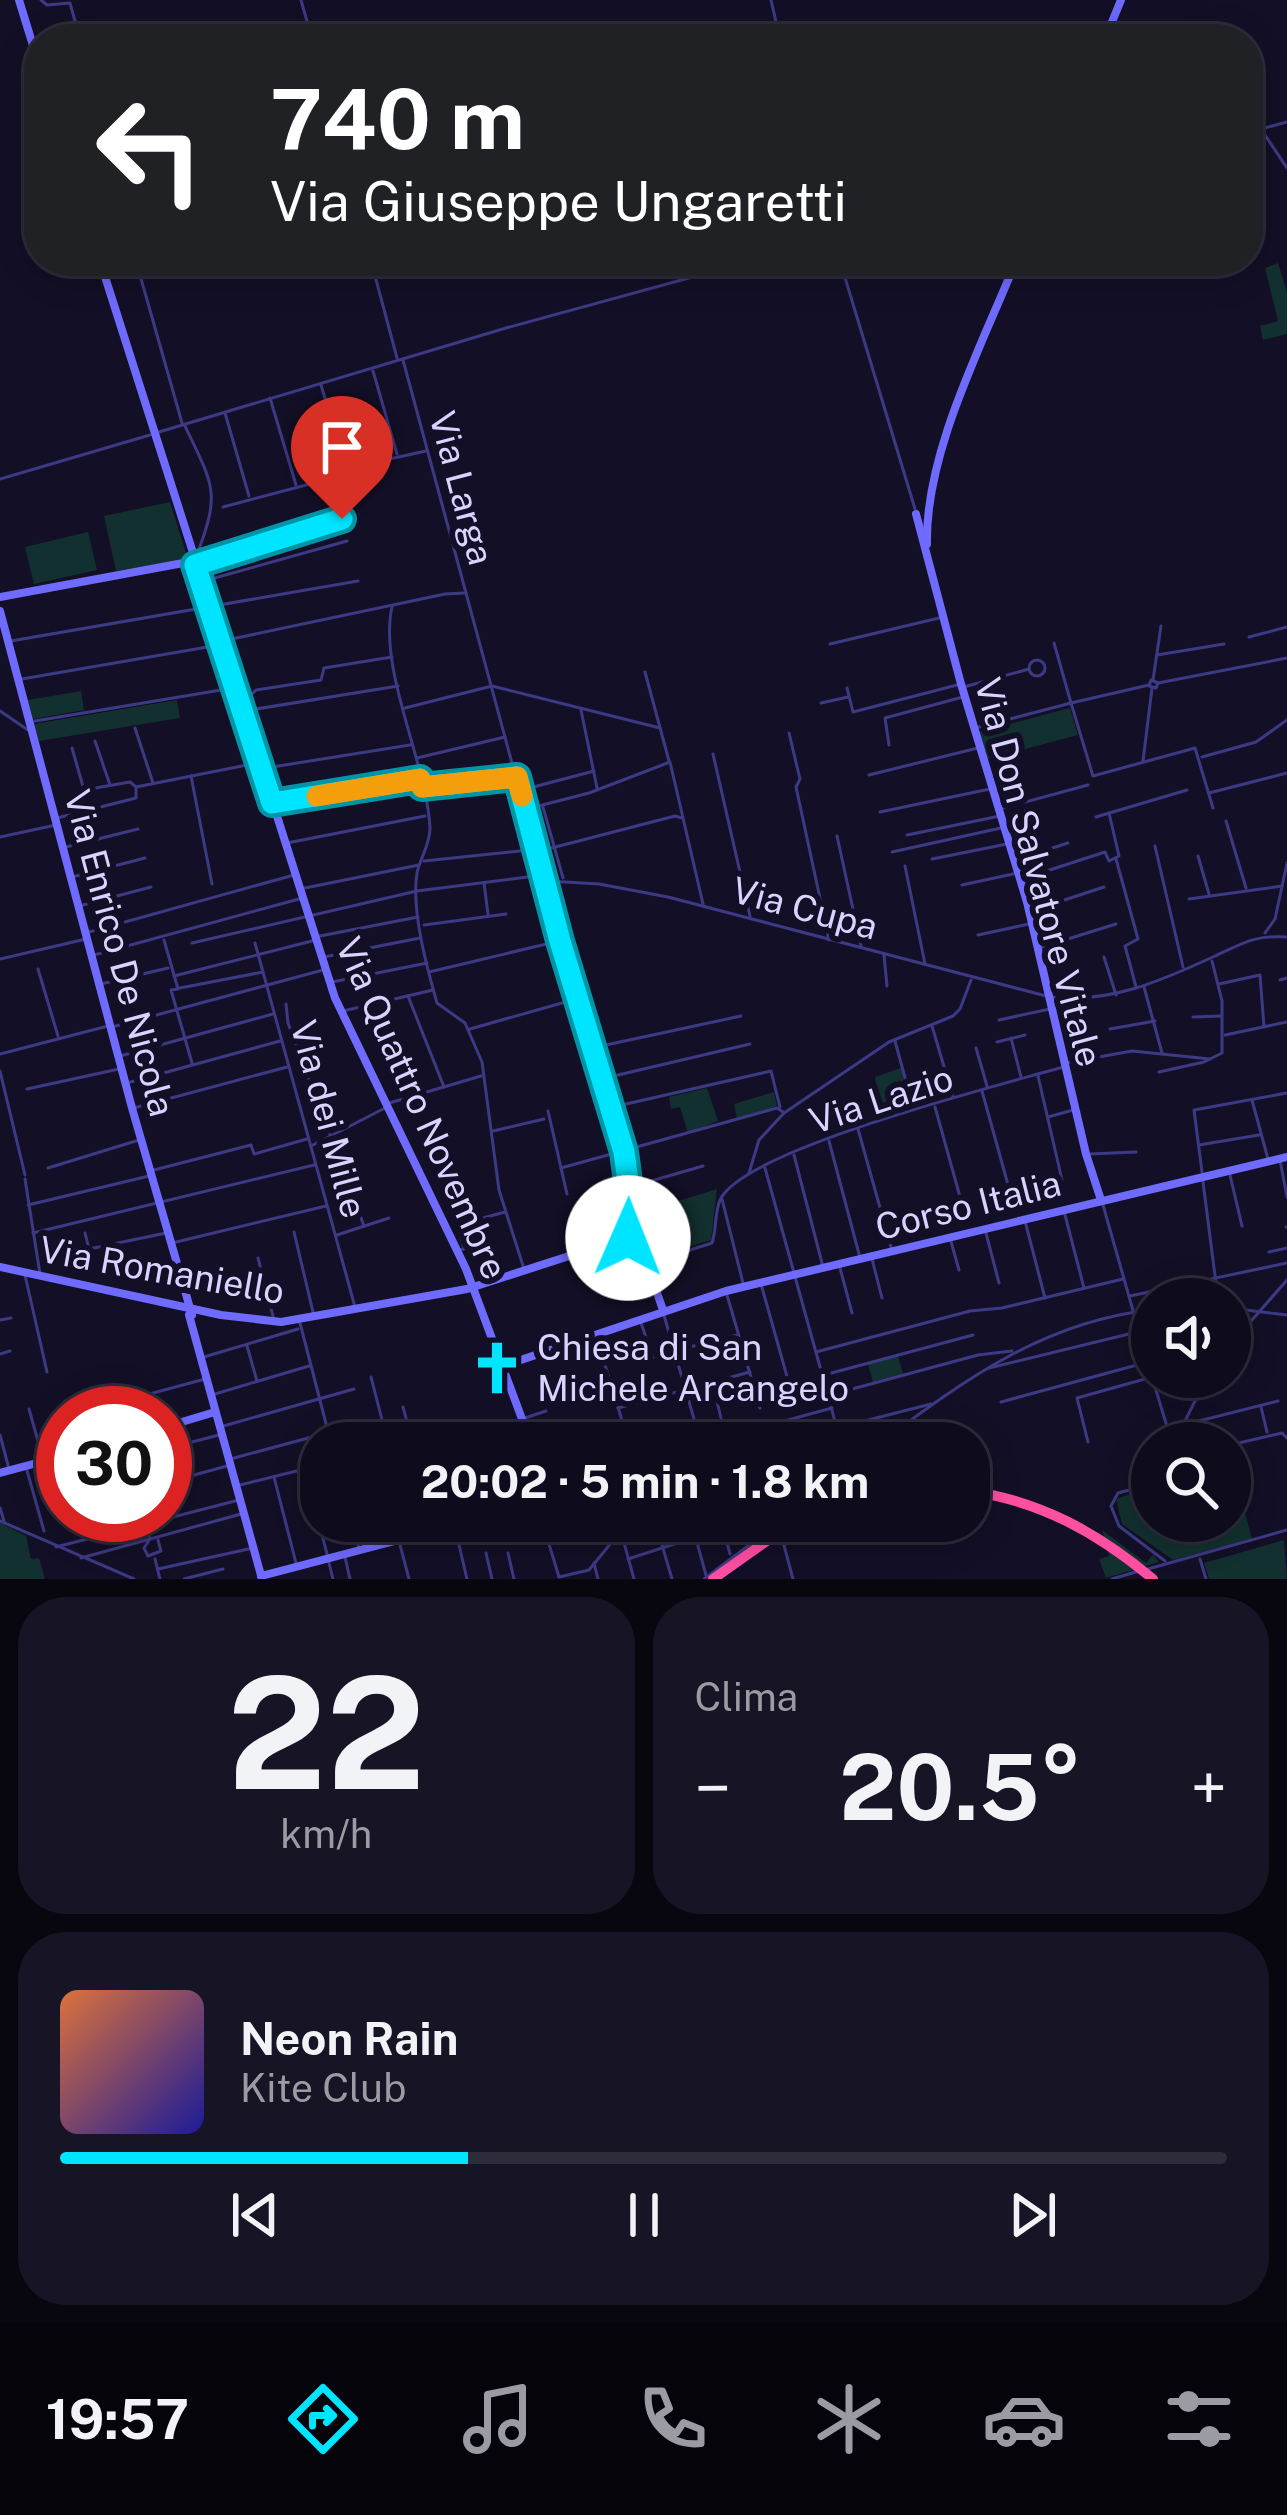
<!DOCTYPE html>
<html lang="it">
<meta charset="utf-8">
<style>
body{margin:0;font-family:"Public Sans",sans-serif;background:#171425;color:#f1f3f6;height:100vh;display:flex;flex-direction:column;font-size:45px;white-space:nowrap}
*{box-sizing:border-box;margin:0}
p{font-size:39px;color:#9b9ba3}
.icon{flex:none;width:66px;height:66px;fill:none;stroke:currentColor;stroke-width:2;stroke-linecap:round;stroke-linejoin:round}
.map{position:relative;height:1579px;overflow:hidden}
.sheet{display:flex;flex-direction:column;gap:18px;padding:18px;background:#08060f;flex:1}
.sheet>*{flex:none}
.guide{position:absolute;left:24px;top:24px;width:1239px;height:252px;border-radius:48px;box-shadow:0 6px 30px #0003,0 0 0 3px #2e2b3b;background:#202124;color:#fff;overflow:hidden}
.buttons{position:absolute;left:1131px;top:1278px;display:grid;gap:24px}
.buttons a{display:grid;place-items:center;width:120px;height:120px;border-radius:50%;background:#0e0b1c;box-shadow:0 6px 30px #0003,0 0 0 3px #2e2b3b;font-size:60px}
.speed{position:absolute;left:36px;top:1386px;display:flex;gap:24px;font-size:60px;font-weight:700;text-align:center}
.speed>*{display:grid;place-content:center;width:156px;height:156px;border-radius:50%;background:#0e0b1c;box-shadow:0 6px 30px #0003,0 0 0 3px #2e2b3b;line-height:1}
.speed .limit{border:18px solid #d22;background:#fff;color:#111}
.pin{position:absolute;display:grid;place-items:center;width:102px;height:102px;color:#fff;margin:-123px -51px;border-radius:50% 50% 50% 0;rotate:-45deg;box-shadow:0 0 12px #0007}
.pin .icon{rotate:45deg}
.me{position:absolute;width:132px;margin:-66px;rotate:1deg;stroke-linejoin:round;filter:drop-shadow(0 0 9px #0008)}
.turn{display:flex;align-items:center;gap:42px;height:252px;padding:0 48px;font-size:54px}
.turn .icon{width:156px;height:156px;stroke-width:2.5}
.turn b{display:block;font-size:84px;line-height:102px}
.big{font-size:90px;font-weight:700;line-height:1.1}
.sheet .card{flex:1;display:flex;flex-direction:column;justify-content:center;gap:18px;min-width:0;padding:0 42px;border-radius:48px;background:#171425}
.sheet .dial{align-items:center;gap:0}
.dial b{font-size:156px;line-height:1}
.song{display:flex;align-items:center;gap:36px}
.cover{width:144px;height:144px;border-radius:18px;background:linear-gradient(135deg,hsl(20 70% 55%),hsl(240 70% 35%))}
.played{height:12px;border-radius:6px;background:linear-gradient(90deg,#00e5ff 35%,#2e2b3b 35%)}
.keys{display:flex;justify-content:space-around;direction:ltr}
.heat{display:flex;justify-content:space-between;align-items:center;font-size:66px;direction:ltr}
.sheet .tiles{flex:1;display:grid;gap:18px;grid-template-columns:1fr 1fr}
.card:last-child{grid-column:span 2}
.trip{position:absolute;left:300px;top:1422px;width:690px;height:120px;border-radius:48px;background:#0e0b1c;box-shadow:0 6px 30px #0003,0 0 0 3px #2e2b3b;font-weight:700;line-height:120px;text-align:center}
.tab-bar{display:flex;height:192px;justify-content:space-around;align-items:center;background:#06040b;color:#9b9ba3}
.tab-bar .icon{width:84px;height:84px}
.tab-bar .on{color:#00e5ff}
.tab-bar b{font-size:54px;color:#f1f3f6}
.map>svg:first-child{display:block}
.green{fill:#12302f}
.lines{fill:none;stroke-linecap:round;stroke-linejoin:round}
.street{stroke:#3d3a85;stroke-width:3}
.secondary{stroke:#6f6bff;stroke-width:8}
.highway-bridge{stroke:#ff4fa3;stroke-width:10}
.route-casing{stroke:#0095a6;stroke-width:30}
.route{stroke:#00e5ff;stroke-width:21}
.slow{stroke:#f59e0b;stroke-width:21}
.labels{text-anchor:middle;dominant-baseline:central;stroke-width:12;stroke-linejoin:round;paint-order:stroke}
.street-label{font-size:36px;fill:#d9d4ff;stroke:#130f26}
.poi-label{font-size:36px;fill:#d9d4ff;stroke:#130f26;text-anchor:start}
</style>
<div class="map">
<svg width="1287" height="1579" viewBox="0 0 1287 1579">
<rect width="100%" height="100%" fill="#130f26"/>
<g class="green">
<path d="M1278,263L1287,292V334L1263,340L1260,326L1278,321L1265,268Z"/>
<path d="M170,502L188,559L116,571L104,516Z"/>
<path d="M88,532L97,570L34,584L25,547Z"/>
<path d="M81,691L84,710L33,719L28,700Z"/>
<path d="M177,700L180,718L39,741L34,724Z"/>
<path d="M1070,708L1078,735L988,759L979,732Z"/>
<path d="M901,1068L906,1087L889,1093L893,1114L882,1117L875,1077Z"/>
<path d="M707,1088L718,1121L688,1133L680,1107L671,1109L669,1097Z"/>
<path d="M774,1092L777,1106L737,1119L734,1104Z"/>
<path d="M717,1189L711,1240L660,1256L647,1252L633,1215Z"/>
<path d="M898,1356L903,1374L873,1382L868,1364Z"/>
<path d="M1235,1476L1252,1539L1173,1560L1122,1524L1116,1499L1152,1487V1521H1230V1477Z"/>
<path d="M0,1523L26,1536L31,1559L39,1558L45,1579H0Z"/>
<path d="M1102,1530L1146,1563L1153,1555L1159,1562L1106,1578L1099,1559L1109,1556Z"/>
<path d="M1284,1540L1287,1579H1209L1204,1563Z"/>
</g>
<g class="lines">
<g class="street">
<path d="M41,0L47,5L70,3L80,39"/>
<path d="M301,0L312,39"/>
<path d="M771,0L780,39"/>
<path d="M1248,128L1261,129L1287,122"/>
<path d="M1261,129L1287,168"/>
<path d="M136,261L182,423"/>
<path d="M371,261L397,358"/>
<path d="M840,261L915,509"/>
<path d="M403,360L556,926L624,1152L631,1204L628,1236"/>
<path d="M373,371L397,454"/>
<path d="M321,385L346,468"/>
<path d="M270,398L296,485"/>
<path d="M225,413L249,496"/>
<path d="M185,426C214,487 221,492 196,557"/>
<path d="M159,432L506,328L751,261"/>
<path d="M0,479L150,435"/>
<path d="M223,507L310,484L371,463L426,451"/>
<path d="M200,563L342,519"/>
<path d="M204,581L347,541"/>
<path d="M392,607C378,669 427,764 430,828C430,845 420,858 417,873C411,910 427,968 437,1003L465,1023L482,1062L499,1190L524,1269"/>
<path d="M1249,637L1287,627"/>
<path d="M227,640L445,594L464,593"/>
<path d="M11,641L358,581"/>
<path d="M1054,643L1071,703L1149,685"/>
<path d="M830,644L939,618"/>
<path d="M1157,655L1224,644"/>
<circle cx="1037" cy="668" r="8"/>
<path d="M645,672L669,761"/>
<path d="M22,679L219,645"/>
<path d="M1151,680L1158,683L1156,688L1149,686Z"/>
<path d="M1153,680L1161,626"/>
<path d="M1158,683L1287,658"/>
<path d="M964,687L1029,669"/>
<path d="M847,688L853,712L961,684"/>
<path d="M821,703L848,697"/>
<path d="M405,708L492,686L660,728"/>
<path d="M253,710L251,695L256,690L321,680L324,668L392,657"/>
<path d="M581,710L597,788"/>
<path d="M0,711L28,730"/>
<path d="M244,711L398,686"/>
<path d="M35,721L233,688"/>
<path d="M979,727L1071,703L1093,776L1195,748L1213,808"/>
<path d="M135,728L153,783"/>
<path d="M789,733L800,779L796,787L829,940"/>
<path d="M95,741L110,785"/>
<path d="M889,745L885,718L963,697"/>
<path d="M72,748L84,790L130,782L136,787L257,763"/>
<path d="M713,754L750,916"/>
<path d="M1202,757L1256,742L1287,720"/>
<path d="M417,758L505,737"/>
<path d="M1143,761L1152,688"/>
<path d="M266,768L410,745"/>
<path d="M869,775L978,748"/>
<path d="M191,776L212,884"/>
<path d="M424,786L516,777"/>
<path d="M522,790L594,771"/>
<path d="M1209,793L1287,773"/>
<path d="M274,803L418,780"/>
<path d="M543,807L563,878"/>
<path d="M1003,808L1088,785"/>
<path d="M527,809L589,793L670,762L703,904"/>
<path d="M880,812L990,789"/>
<path d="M1096,817L1187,790"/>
<path d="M57,818L136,798V789"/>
<path d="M1226,821L1246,888"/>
<path d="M907,835L1000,816"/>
<path d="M837,836L861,946"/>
<path d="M0,837L56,825"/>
<path d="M287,843L425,816"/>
<path d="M1155,846L1183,967"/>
<path d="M66,847L138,829"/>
<path d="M540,851L675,816L682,818"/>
<path d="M892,852L1001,828"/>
<path d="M1198,856L1209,894"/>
<path d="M932,859L1007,844"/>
<path d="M1018,859L1068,843"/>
<path d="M1116,859L1138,939L1125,946L1136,987"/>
<path d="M424,861L538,849"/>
<path d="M905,866L925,964"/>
<path d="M72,877L145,858"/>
<path d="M1022,879L1105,852L1109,861L1119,856L1109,813"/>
<path d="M548,881L599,884L668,897L1050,997C1109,1004 1161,981 1215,956C1244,943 1254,935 1287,937"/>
<path d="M484,883L488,914"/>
<path d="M962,885L1013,874"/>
<path d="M305,888L419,865"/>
<path d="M1189,899L1282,886"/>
<path d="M83,905L151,887"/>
<path d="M1031,911L1104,887"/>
<path d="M424,925L506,914"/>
<path d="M89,932L294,875"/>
<path d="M1265,933L1275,919L1287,863"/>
<path d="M978,935L1029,924"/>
<path d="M315,937L418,917"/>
<path d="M164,940L178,989L171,990L192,1063"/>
<path d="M192,943L417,891L543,875"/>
<path d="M255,943L355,1307"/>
<path d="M1039,948L1116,924"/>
<path d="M94,955L299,899"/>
<path d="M884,955L887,986"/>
<path d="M324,957L420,938"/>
<path d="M1104,957L1116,995"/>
<path d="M0,959L86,939"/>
<path d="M38,969L58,1036"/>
<path d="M429,972L559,941"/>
<path d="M174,976L312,941"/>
<path d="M1280,980L1287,978"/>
<path d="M332,982L427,963"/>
<path d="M101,984L168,968"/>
<path d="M1219,984L1260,975L1264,1027"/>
<path d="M1144,987L1162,1053"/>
<path d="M180,988L263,972"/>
<path d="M408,996L444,1087"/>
<path d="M286,1004L288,1023L364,1226"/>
<path d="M343,1011L433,990"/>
<path d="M1193,1017L1221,1016"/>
<path d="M999,1020L1050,1009"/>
<path d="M932,1026L953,1097"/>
<path d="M112,1027L323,970"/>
<path d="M470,1029L576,999"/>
<path d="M1110,1029L1155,1021"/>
<path d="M1225,1035L1287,1022"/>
<path d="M1011,1038L1021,1077"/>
<path d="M895,1041L913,1107"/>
<path d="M997,1042L1025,1035"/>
<path d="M592,1048L741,1016"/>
<path d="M976,1048L987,1086"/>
<path d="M0,1054L108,1026"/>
<path d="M120,1056L273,1014"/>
<path d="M1065,1063L1132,1051L1210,1059"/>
<path d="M0,1071L25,1175"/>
<path d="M1159,1072L1204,1062L1222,1053V1001L1212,961"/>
<path d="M1038,1076L1062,1180"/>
<path d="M601,1079L750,1044"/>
<path d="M127,1083L280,1041"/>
<path d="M27,1089L119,1069"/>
<path d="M982,1091L1010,1192"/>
<path d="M1252,1100L1268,1159"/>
<path d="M386,1104L481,1076"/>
<path d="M613,1107L771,1071L780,1107"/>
<path d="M935,1107L962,1204"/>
<path d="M134,1108L287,1067"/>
<path d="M548,1111L567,1194"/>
<path d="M1048,1117L1073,1110"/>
<path d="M858,1129L891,1247"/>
<path d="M493,1131L544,1119"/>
<path d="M829,1141L859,1254"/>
<path d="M313,1145L385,1108"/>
<path d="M1199,1145L1259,1135"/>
<path d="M1089,1154L1136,1152"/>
<path d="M794,1155L823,1267"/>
<path d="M1280,1160L1287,1197"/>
<path d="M48,1168L139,1140"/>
<path d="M561,1168L777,1108L783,1112"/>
<path d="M765,1168L841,1443"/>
<path d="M154,1170L251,1145L254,1154L307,1139"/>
<path d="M1202,1172L1194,1110L1287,1093"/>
<path d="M749,1173L759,1140L784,1113L889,1042L953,1016L960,1009L971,980"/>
<path d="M1230,1175L1242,1226"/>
<path d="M25,1179L40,1274"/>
<path d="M1203,1182L1218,1299"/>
<path d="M630,1187L703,1166"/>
<path d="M601,1190L615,1240"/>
<path d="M722,1199L743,1283"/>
<path d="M28,1205L149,1176"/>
<path d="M1103,1205L1151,1374"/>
<path d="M1064,1211L1084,1288"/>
<path d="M1025,1221L1045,1298"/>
<path d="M1286,1227H1287"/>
<path d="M294,1232L313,1312"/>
<path d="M33,1233L314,1165"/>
<path d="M85,1233L89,1249L166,1233"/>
<path d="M986,1233L999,1283"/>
<path d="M337,1235L389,1218"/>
<path d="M950,1238L959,1270"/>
<path d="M172,1243L326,1206"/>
<path d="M618,1243L628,1279L619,1281"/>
<path d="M458,1250L464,1249L457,1225L505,1212"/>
<path d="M1269,1252L1287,1248"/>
<path d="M258,1258L274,1320"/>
<path d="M872,1259L882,1298"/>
<path d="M649,1263L712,1243C717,1229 714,1211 721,1198C749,1148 1001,1085 1063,1067"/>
<path d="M840,1268L852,1313"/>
<path d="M25,1275L47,1372"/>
<path d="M761,1284L793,1398"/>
<path d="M727,1295L760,1408"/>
<path d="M1130,1296L1287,1263"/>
<path d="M1230,1308L1287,1315"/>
<path d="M663,1312L701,1443"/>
<path d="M0,1320L11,1318"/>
<path d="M640,1320L653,1358"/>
<path d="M300,1323L331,1443"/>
<path d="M596,1336L629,1443"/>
<path d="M1230,1345L1287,1280"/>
<path d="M247,1346L257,1381"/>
<path d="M673,1351L738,1335"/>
<path d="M816,1352L970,1311L1002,1308L1123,1279"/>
<path d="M0,1354L10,1351"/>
<path d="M204,1357L298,1329"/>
<path d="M989,1368L1137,1332"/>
<path d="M824,1375L973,1335"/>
<path d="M371,1377L388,1443"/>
<path d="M713,1385L721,1418"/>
<path d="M215,1394L309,1366"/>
<path d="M830,1395L978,1355L1012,1351"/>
<path d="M153,1397L157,1413"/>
<path d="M65,1401L68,1413"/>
<path d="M1001,1402L1148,1362"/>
<path d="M403,1407L412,1441"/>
<path d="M1261,1407L1267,1432"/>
<path d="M618,1408L750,1372"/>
<path d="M29,1409L43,1459"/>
<path d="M79,1413L205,1379"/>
<path d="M525,1418L546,1411"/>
<path d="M1183,1425L1278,1401"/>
<path d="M220,1427L354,1389"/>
<path d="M837,1428L931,1404"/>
<path d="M748,1431L832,1408"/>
<path d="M724,1434L727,1443"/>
<path d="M0,1435L9,1469"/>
<path d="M1088,1442L1077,1398L1152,1377L1172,1443"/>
<path d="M412,1443L445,1435L448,1443"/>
<path d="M495,1443L525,1427"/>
<path d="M564,1443L580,1434L619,1424"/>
<path d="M784,1443L836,1430"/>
<path d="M880,1443C964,1380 1045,1321 1152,1310"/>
<path d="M1178,1443L1183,1425L1207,1377"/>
<path d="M1230,1445L1282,1433L1287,1438"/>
<path d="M165,1449L219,1435"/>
<path d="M234,1458L349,1427"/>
<path d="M26,1467L44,1531"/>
<path d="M305,1469L327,1554"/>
<path d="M274,1477L296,1563"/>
<path d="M165,1483L227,1466"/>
<path d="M1152,1484L1118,1493L1111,1506L1119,1526L1165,1561"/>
<path d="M236,1486L321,1465"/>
<path d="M0,1508L4,1521"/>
<path d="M80,1515L81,1519"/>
<path d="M0,1521L134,1579"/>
<path d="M352,1521L359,1548"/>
<path d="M542,1521L559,1577"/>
<path d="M618,1521L634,1579"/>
<path d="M655,1521L672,1579"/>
<path d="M691,1521L706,1575"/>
<path d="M721,1521L730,1554"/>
<path d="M1191,1521L1193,1529"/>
<path d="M146,1522L150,1539L144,1548L148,1556L161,1551L158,1540"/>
<path d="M778,1523L793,1579"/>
<path d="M455,1528L467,1579"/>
<path d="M399,1541L409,1579"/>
<path d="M56,1547L239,1500"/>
<path d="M486,1553L492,1579"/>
<path d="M508,1553L514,1579"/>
<path d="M345,1557L350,1579"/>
<path d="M81,1558L241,1514"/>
<path d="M155,1559L160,1579"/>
<path d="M628,1559L696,1537"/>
<path d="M1200,1559L1206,1579"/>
<path d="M329,1563L333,1579"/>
<path d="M594,1563L598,1579"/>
<path d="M158,1569L253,1548"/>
<path d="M1148,1569L1287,1530"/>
<path d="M559,1577L589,1570L629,1521"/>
<path d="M184,1579L223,1569"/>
<path d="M704,1579L781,1521"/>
<path d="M1112,1579L1139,1571"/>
</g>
<g class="secondary">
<path d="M19,0L39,65"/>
<path d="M1105,39L1121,0"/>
<path d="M100,261L335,998L466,1269L531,1443"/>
<path d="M916,514L961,684L1027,902L1086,1154L1101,1200"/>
<path d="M927,544C925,453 982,345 1016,261"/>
<path d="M0,597L194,561"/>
<path d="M0,611L132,1108L192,1315"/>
<path d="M0,1267L221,1315L281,1322L467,1289L628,1237L647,1264L663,1310"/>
<path d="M189,1315L262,1579"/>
<path d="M503,1366L726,1291L1287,1157"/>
<path d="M165,1427L215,1412"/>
<path d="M0,1473L63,1456"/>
<path d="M261,1576L471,1521"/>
</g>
<g class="highway-bridge">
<path d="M969,1491C1041,1501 1098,1533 1153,1579"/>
<path d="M713,1579L771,1538L803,1521"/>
</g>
</g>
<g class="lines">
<defs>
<path id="route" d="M342,519L195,565L272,803L420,779L422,787L517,777L560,941L624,1152L631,1204L628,1238"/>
</defs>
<use href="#route" class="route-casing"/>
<use href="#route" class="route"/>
<path class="slow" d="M317,796L420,779L422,787L517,777L522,796"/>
</g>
<defs>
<symbol id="church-bare" viewBox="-9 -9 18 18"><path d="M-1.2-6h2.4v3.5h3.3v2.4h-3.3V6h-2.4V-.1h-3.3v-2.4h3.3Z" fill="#00e5ff" stroke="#130f26" stroke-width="2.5" paint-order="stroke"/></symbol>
</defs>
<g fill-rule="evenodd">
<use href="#church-bare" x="459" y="1330" width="76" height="76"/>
</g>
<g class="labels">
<g class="street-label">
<text transform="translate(462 488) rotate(75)">Via Larga</text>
<text transform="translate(1039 872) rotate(75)">Via Don Salvatore Vitale</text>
<text transform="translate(805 908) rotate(15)">Via Cupa</text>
<text transform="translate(120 953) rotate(75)">Via Enrico De Nicola</text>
<text transform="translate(881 1099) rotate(-18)">Via Lazio</text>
<text transform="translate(422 1108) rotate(66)">Via Quattro Novembre</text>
<text transform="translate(329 1119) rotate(75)">Via dei Mille</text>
<text transform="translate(968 1205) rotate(-14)">Corso Italia</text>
<text transform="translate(162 1270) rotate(10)">Via Romaniello</text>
</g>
<g class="poi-label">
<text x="537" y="1347">Chiesa di San<tspan x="537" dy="41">Michele Arcangelo</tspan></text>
</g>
</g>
</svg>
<div class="buttons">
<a><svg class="icon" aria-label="sound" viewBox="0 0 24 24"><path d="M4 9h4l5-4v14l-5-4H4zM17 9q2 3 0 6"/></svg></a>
<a><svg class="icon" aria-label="search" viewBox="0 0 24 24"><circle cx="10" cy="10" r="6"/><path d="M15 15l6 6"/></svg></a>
</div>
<div class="speed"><div class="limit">30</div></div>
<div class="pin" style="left:342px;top:519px;background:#d93025"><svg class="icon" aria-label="arrive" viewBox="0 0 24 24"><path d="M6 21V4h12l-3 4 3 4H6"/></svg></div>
<svg class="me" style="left:628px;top:1238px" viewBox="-20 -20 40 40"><circle r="19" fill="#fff"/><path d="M0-13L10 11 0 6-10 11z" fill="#00e5ff"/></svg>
<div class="trip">20:02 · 5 min · 1.8 km</div>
<div class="guide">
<div class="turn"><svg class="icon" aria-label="left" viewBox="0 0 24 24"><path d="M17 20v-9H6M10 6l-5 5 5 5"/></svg><div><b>740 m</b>Via Giuseppe Ungaretti</div></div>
</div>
</div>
<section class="sheet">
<div class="tiles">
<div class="card dial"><b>22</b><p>km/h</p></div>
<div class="card"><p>Clima</p>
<div class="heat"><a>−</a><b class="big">20.5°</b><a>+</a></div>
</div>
<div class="card">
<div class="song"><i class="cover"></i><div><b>Neon Rain</b><p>Kite Club</p></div></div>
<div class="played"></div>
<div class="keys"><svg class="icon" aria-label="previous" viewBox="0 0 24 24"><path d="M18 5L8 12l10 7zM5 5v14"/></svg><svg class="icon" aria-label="pause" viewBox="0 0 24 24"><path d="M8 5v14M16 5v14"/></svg><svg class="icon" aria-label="next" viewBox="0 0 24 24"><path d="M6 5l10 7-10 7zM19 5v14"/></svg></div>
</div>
</div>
</section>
<nav class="tab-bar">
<b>19:57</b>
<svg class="icon on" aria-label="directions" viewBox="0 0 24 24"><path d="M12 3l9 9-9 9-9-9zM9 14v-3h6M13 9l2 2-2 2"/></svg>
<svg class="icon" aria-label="music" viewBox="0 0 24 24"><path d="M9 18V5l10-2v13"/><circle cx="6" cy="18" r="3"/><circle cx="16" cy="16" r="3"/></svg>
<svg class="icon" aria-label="phone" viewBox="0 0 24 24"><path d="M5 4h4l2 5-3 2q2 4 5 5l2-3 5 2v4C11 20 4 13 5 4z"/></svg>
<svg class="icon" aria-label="climate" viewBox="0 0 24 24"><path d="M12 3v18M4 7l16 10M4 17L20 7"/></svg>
<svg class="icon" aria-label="car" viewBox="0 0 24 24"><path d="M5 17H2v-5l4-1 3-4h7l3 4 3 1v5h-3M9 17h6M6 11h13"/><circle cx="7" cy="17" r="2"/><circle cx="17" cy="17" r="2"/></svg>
<svg class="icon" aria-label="filters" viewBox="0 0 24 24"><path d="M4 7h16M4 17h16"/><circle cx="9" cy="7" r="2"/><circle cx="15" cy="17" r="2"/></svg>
</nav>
